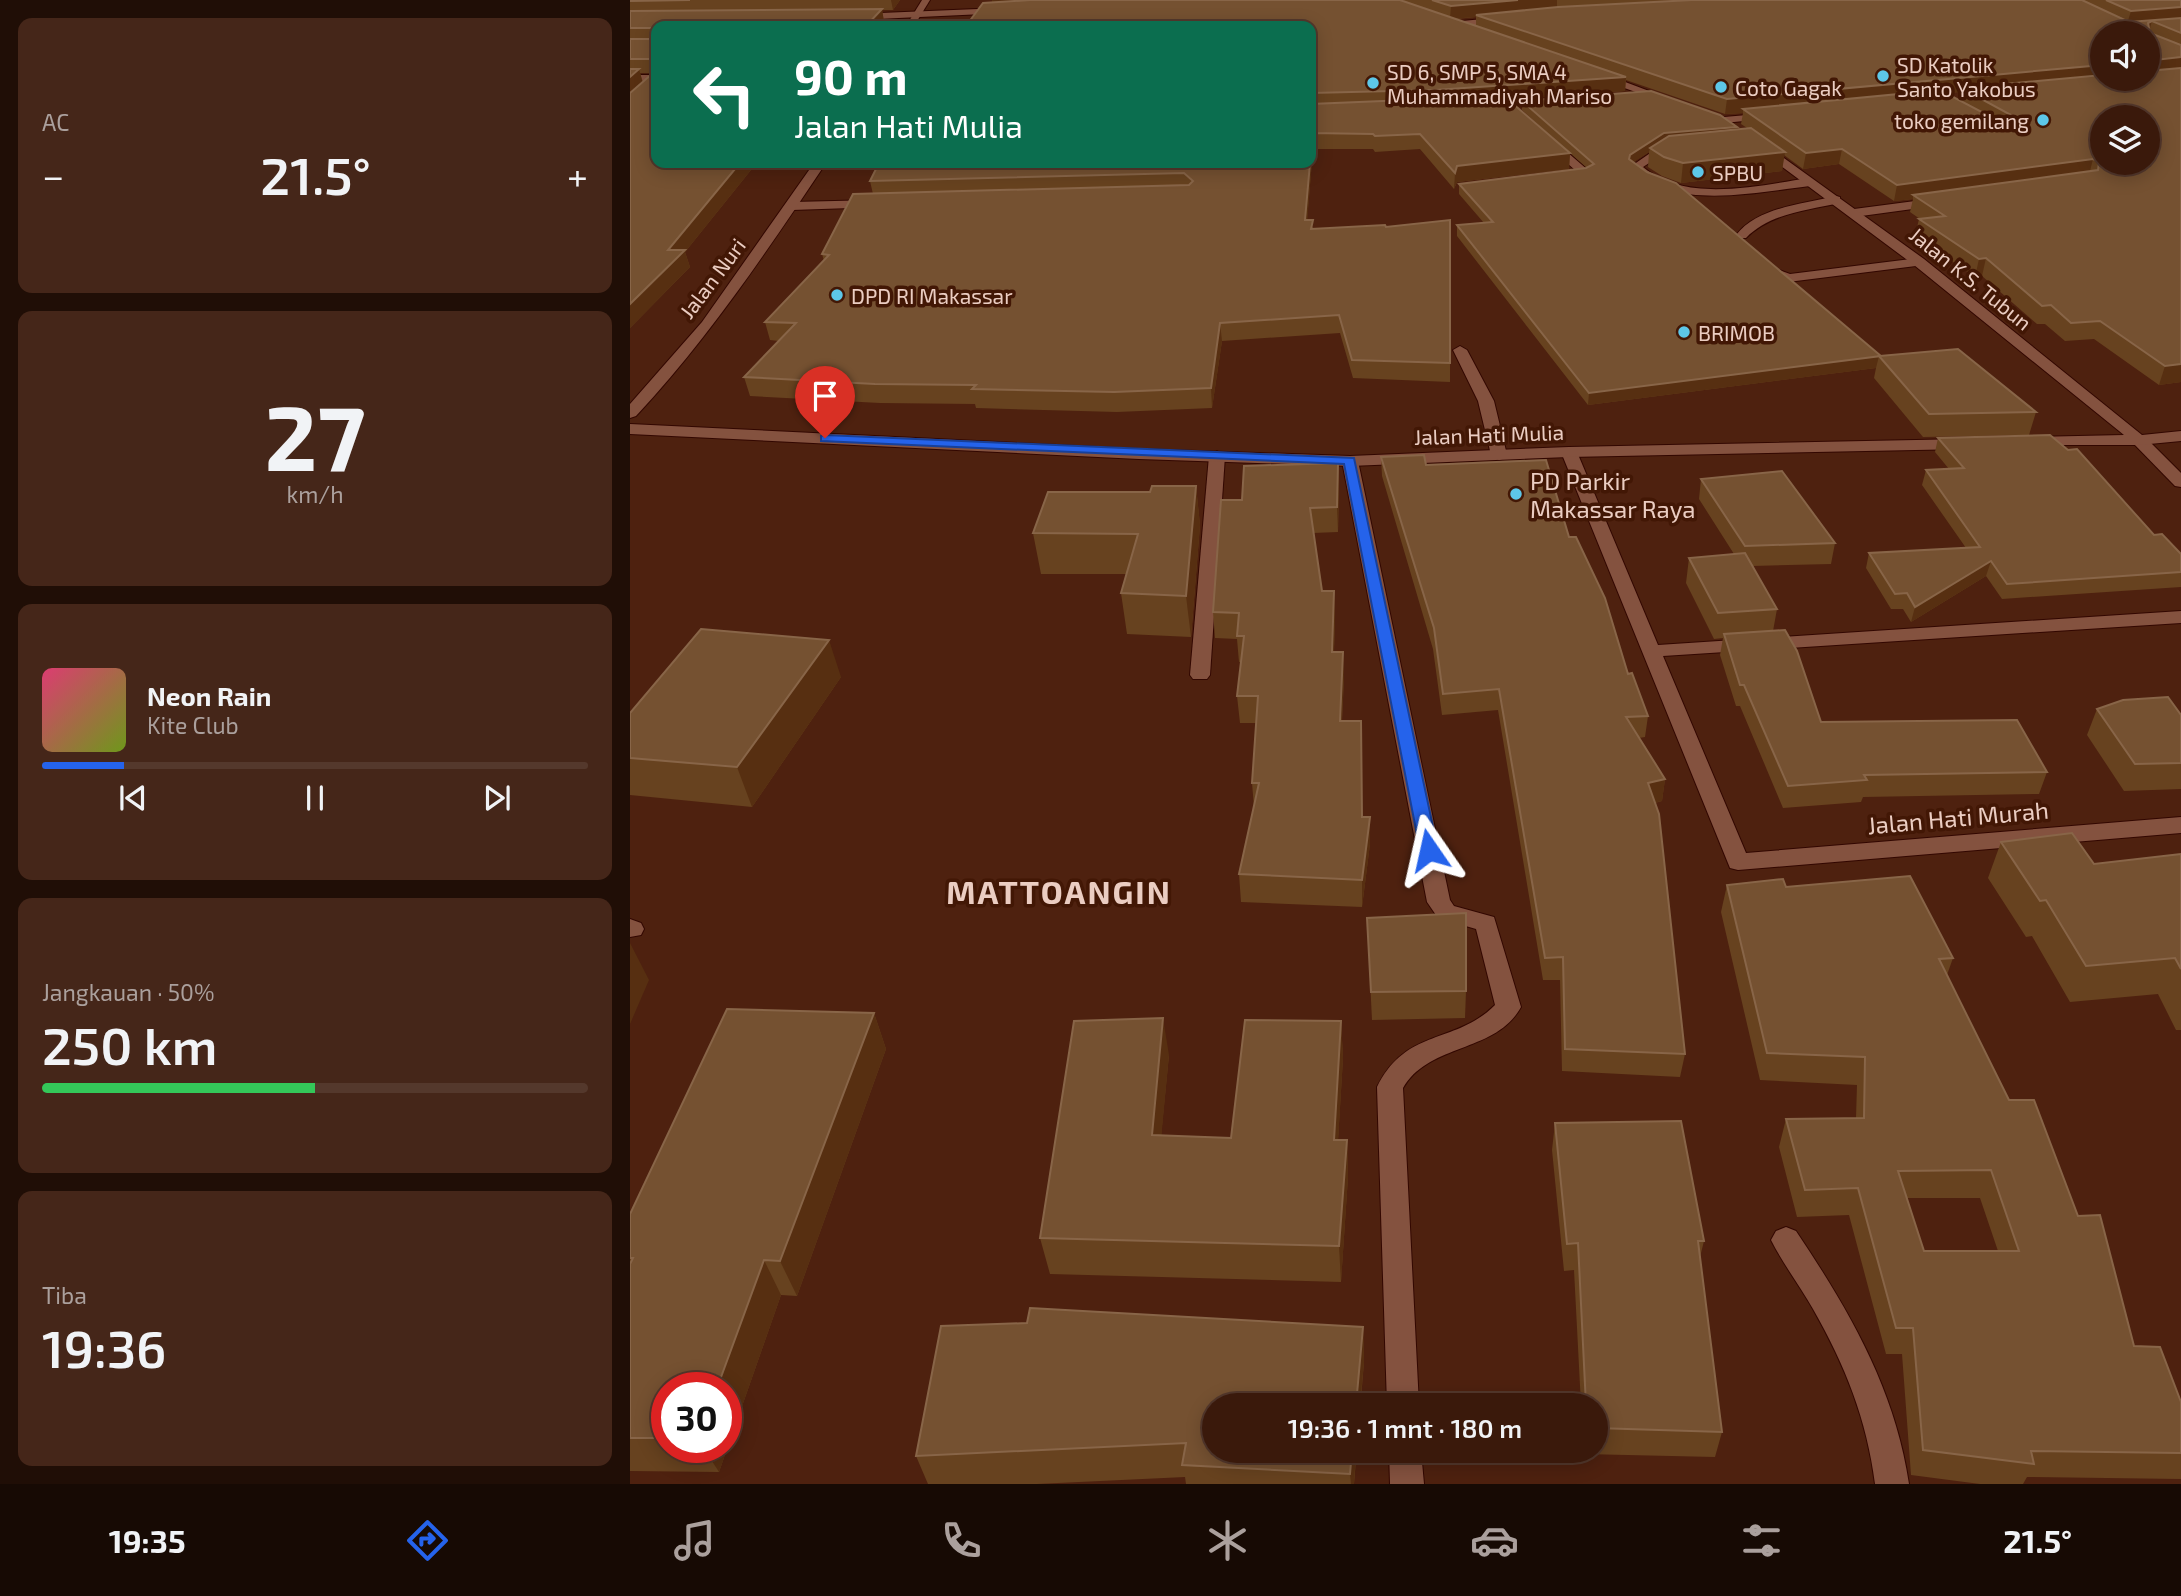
<!DOCTYPE html>
<html lang="id">
<meta charset="utf-8">
<style>
body{margin:0;font-family:"Exo 2",sans-serif;background:#452619;color:#f1f3f6;height:100vh;display:flex;flex-direction:column;font-size:26px;white-space:nowrap}
*{box-sizing:border-box;margin:0}
p{font-size:23px;color:#aba09d}
.icon{flex:none;width:38px;height:38px;fill:none;stroke:currentColor;stroke-width:2;stroke-linecap:round;stroke-linejoin:round}
.map{position:relative;flex:1;overflow:hidden}
.sheet{display:flex;flex-direction:column;gap:18px;padding:18px;background:#200e06;width:630px}
.sheet>*{flex:none}
.hud{position:absolute;left:21px;top:21px;width:665px;height:147px;border-radius:14px;box-shadow:0 4px 18px #0003,0 0 0 2px #54382c;background:#0b6e4f;color:#fff;overflow:hidden}
.tools{position:absolute;left:1460px;top:21px;display:grid;gap:14px}
.tools a{display:grid;place-items:center;width:70px;height:70px;border-radius:50%;background:#3a190b;box-shadow:0 4px 18px #0003,0 0 0 2px #54382c;font-size:35px}
.speed{position:absolute;left:21px;top:1372px;display:flex;gap:14px;font-size:35px;font-weight:700;text-align:center}
.speed>*{display:grid;place-content:center;width:91px;height:91px;border-radius:50%;background:#3a190b;box-shadow:0 4px 18px #0003,0 0 0 2px #54382c;line-height:1}
.speed .limit{border:10px solid #d22;background:#fff;color:#111}
.pin{position:absolute;display:grid;place-items:center;width:60px;height:60px;color:#fff;margin:-72px -30px;border-radius:50% 50% 50% 0;rotate:-45deg;box-shadow:0 0 7px #0007}
.pin .icon{rotate:45deg}
.me{position:absolute;width:77px;margin:-38px;rotate:349deg;stroke-linejoin:round;filter:drop-shadow(0 0 5px #0008)}
.turn{display:flex;align-items:center;gap:24px;height:147px;padding:0 28px;font-size:32px}
.turn .icon{width:91px;height:91px;stroke-width:2.5}
.turn b{display:block;font-size:49px;line-height:60px}
.big{font-size:52px;font-weight:600;line-height:1.1}
.sheet .tile{flex:1;display:flex;flex-direction:column;justify-content:center;gap:10px;min-width:0;padding:0 24px;border-radius:14px;background:#452619}
.sheet .dial{align-items:center;gap:0}
.dial b{font-size:91px;line-height:1}
.song{display:flex;align-items:center;gap:21px}
.cover{width:84px;height:84px;border-radius:10px;background:linear-gradient(135deg,hsl(340 70% 55%),hsl(80 70% 35%))}
.played{height:7px;border-radius:4px;background:linear-gradient(90deg,#2563eb 15%,#54382c 15%)}
.keys{display:flex;justify-content:space-around;direction:ltr}
.heat{display:flex;justify-content:space-between;align-items:center;font-size:38px;direction:ltr}
.charge{height:10px;border-radius:5px;background:linear-gradient(90deg,#34c759 50%,#54382c 0)}
.trip{position:absolute;left:572px;top:1393px;width:406px;height:70px;border-radius:35px;background:#3a190b;box-shadow:0 4px 18px #0003,0 0 0 2px #54382c;font-weight:600;line-height:70px;text-align:center}
.menu{display:flex;height:112px;justify-content:space-around;align-items:center;background:#170a04;color:#aba09d}
.menu .icon{width:49px;height:49px}
.menu .selected{color:#2563eb}
.menu b{font-size:32px;color:#f1f3f6}
main{display:flex;flex:1;min-height:0}
.map>svg:first-child{display:block}
.lines{fill:none;stroke-linecap:round;stroke-linejoin:round}
.lane-casing{stroke:#320700;stroke-width:2}
.street-casing{stroke:#320700;stroke-width:2}
.secondary-casing{stroke:#320700;stroke-width:2}
.lane{fill:#84523f;fill-rule:evenodd}
.street{fill:#84523f;fill-rule:evenodd}
.secondary{fill:#84523f;fill-rule:evenodd}
.wall{fill:#67421f;fill-rule:evenodd}
.shaded-wall{fill:#572f11}
.building{fill:#755131;stroke:#886548;stroke-width:2;fill-rule:evenodd}
.route{fill:#2563eb;stroke:#184099;stroke-width:2}
.poi-dot{fill:#5dc7e8;stroke:#421705;stroke-width:2.5}
.labels{text-anchor:middle;dominant-baseline:central;stroke-width:7;stroke-linejoin:round;paint-order:stroke}
.far-poi-label{font-size:21px;fill:#ebcdc2;stroke:#421705;text-anchor:start}
.far-street-label{font-size:21px;fill:#ebcdc2;stroke:#421705}
.poi-label{font-size:24px;fill:#ebcdc2;stroke:#421705;text-anchor:start}
.street-label{font-size:24px;fill:#ebcdc2;stroke:#421705}
.district-label{font-size:32px;font-weight:bold;letter-spacing:2px;fill:#ebcdc2;stroke:#421705}
</style>
<main>
<section class="sheet">
<div class="tile"><p>AC</p>
<div class="heat"><a>−</a><b class="big">21.5°</b><a>+</a></div>
</div>
<div class="tile dial"><b>27</b><p>km/h</p></div>
<div class="tile">
<div class="song"><i class="cover"></i><div><b>Neon Rain</b><p>Kite Club</p></div></div>
<div class="played"></div>
<div class="keys"><svg class="icon" aria-label="previous" viewBox="0 0 24 24"><path d="M18 5L8 12l10 7zM5 5v14"/></svg><svg class="icon" aria-label="pause" viewBox="0 0 24 24"><path d="M8 5v14M16 5v14"/></svg><svg class="icon" aria-label="next" viewBox="0 0 24 24"><path d="M6 5l10 7-10 7zM19 5v14"/></svg></div>
</div>
<div class="tile"><p>Jangkauan · 50%</p><b class="big">250 km</b><div class="charge"></div></div>
<div class="tile"><p>Tiba</p><b class="big">19:36</b></div>
</section>
<div class="map">
<svg width="1551" height="1484" viewBox="0 0 1551 1484">
<rect width="100%" height="100%" fill="#4e210f"/>
<g class="lines">
<defs>
<g id="lane">
<path d="M1044,145L1050,148L1048,150L1036,152L1013,167C1056,204 1129,185 1180,178L1186,182L1180,186C1128,192 1039,212 1000,167L1029,147Z"/>
<path d="M1206,196L1210,197V203C1179,210 1140,213 1116,238H1108L1106,235C1128,207 1173,204 1206,196Z"/>
<path d="M1289,258L1296,262L1294,265L1158,282L1142,274L1149,270L1160,274Z"/>
<path d="M830,346L837,350L864,401L877,455L875,458L869,460L861,455L848,401L823,350Z"/>
<path d="M0,919L11,923L14,929L11,935L0,937Z"/>
</g>
<g id="street">
<path d="M372,8L375,9V13L226,20L221,17L226,14Z"/>
<path d="M875,17L880,20L878,22L821,28L816,25L821,22Z"/>
<rect x="0" y="75" width="26" height="6"/>
<path d="M914,139H922L959,171V175L930,177V173L945,170L914,143Z"/>
<path d="M1308,198L1312,199V205L1224,217L1218,213L1224,209Z"/>
<path d="M247,200L253,204L251,207L162,210L156,206L162,202Z"/>
<path d="M1509,435L1515,437L1551,473V487L1545,486L1503,443L1501,440L1503,437Z"/>
<path d="M939,447L947,452L1028,645L1551,611V623L1033,656L1116,853L1551,817V833L1108,870L1100,868L931,452Z"/>
<path d="M587,451L595,456L580,675L577,679H563L560,675L579,456Z"/>
<path d="M720,456L728,461L820,900L824,906L864,917L891,1007C866,1053 799,1043 773,1088L789,1405H757L747,1087C777,1027 825,1045 865,1005L846,929L808,918L797,902L712,461Z"/>
<path d="M1156,1227L1166,1231C1219,1310 1265,1389 1279,1484H1245C1237,1420 1215,1365 1183,1309C1170,1286 1153,1264 1141,1240L1146,1231Z"/>
<path d="M759,1451H791L794,1484H760Z"/>
</g>
<g id="secondary">
<path d="M292,0H300L284,26H276Z"/>
<path d="M966,74H974L1043,100L1034,102L966,78Z"/>
<path d="M1140,113L1145,116L1144,118L1094,123L1089,120L1094,117Z"/>
<path d="M1128,145H1136L1294,259L1512,435L1551,431V441L1509,445H1393L1391,442L1399,437L1494,435L1284,265L1128,149Z"/>
<path d="M184,163H196C137,251 78,339 6,416L0,418V404L72,322Z"/>
<path d="M0,424L509,449L720,456L939,447L1336,439L1344,444L1336,449L939,457L720,466L509,459L0,434Z"/>
</g>
</defs>
<use href="#lane" class="lane-casing"/>
<use href="#street" class="street-casing"/>
<use href="#secondary" class="secondary-casing"/>
<use href="#lane" class="lane"/>
<use href="#street" class="street"/>
<use href="#secondary" class="secondary"/>
</g>
<g class="wall">
<path d="M0,0H270L263,10H252L254,22L251,26H26L121,170L55,252L60,267L0,328ZM10,73H23L13,82Z"/>
<path d="M362,0H770L774,1V0H1551V382L1529,385L1464,339L1435,341L1415,324H1407L1352,276L1345,277L1285,236L1289,219H1290L1280,212L1283,199L1264,201L1209,164L1173,169L1154,155L1152,171L1051,183L1032,176L1018,167L1019,152L1003,162L1250,356L1406,412L1399,435L1293,437L1244,378L1246,368L958,405L827,236V225L854,223L829,194V184L957,168L940,153L939,169L827,182L824,189L790,149L745,152L743,149H683L677,220L684,229L820,363V382L723,378L710,333L592,341L582,408L487,412L346,408L345,404L250,403L120,396L114,377L149,341L140,340L135,322L194,261L192,254L243,194L240,181L681,163V26L362,2ZM846,17V26L826,19ZM996,80L1095,114L1113,113L1111,124L1117,128L1107,129L892,101V110L935,149L878,99L995,91ZM1330,92L1329,100L1316,93Z"/>
<path d="M1308,438L1524,535L1551,554V587L1372,599L1356,576L1281,622L1273,609H1261L1236,568L1239,553L1336,548L1292,485L1296,470L1319,469L1305,452Z"/>
<path d="M751,457L796,465L939,537L998,674L1018,716L1015,737L1009,738L1035,779L1032,801L1025,803L1055,1054L1050,1077L932,1071L930,980H913L868,710L812,715L803,649L752,476Z"/>
<path d="M708,463L709,487L708,532L683,533L692,591L705,617L704,652L714,678L712,721L733,817L740,844L732,907L611,902L609,874L624,807L622,783L626,723H610L607,696L611,662H609L607,639L585,638L583,612L612,500Z"/>
<path d="M1071,479L1205,543L1201,564L1122,566L1147,609L1143,631L1191,722L1417,772L1409,794L1233,797L1231,802L1153,808L1110,706H1106L1090,655L1093,638L1084,639L1056,583L1059,558L1104,554L1069,499Z"/>
<path d="M566,486L570,525L561,637L497,634L491,593L496,574H411L403,533L520,492Z"/>
<path d="M211,677L122,807L0,795V713Z"/>
<path d="M1467,709L1551,715V789L1494,791L1457,735Z"/>
<path d="M1371,842L1464,864L1551,854V1030H1546L1528,994L1440,1002L1402,936L1396,937L1358,878Z"/>
<path d="M1097,885L1156,887L1323,958L1317,975L1379,1100L1448,1216L1504,1346L1551,1402V1479L1397,1477L1393,1484H1350L1281,1475L1272,1354H1256L1219,1215L1167,1217L1149,1147L1156,1119L1226,1118L1227,1085L1130,1080L1091,912ZM1277,1198H1350L1368,1251H1294Z"/>
<path d="M737,918L836,991L835,1018L742,1020Z"/>
<path d="M244,1013L256,1049L167,1296L151,1295L89,1472L0,1471V1214ZM37,1388L96,1447H37Z"/>
<path d="M711,1021L713,1058L708,1140H717L718,1177L711,1282L420,1274L410,1238L539,1055L531,1136L601,1138Z"/>
<path d="M925,1123L1074,1241L1070,1257L1092,1432L1085,1457L953,1454V1451H966V1405H951L944,1270L934,1271L922,1150Z"/>
<path d="M733,1327L734,1362L724,1484H556L555,1477L407,1484H298L286,1456Z"/>
</g>
<g class="shaded-wall">
<path d="M261,0H270L263,10Z"/>
<path d="M362,0H439L363,4Z"/>
<path d="M888,0H927V9L846,15V17L820,19L821,6Z"/>
<path d="M1551,7V20L1522,21L1518,35L1497,24L1501,11Z"/>
<path d="M252,9L254,22L251,26H236Z"/>
<path d="M1551,57V71L1517,74V61Z"/>
<path d="M1472,65V79L1331,88L1330,92L1118,112L1113,109V113L1095,114L1097,99Z"/>
<path d="M9,69L13,84L0,96V77Z"/>
<path d="M996,77L995,91L805,104V90Z"/>
<path d="M1107,127L1106,137L1020,148L1019,152L999,165L1000,155L1034,133Z"/>
<path d="M682,133L683,149L676,236L675,220L680,163H681Z"/>
<path d="M1212,149L1209,164L1173,169L1176,153Z"/>
<path d="M1155,152L1152,171L1051,183L1053,163Z"/>
<path d="M940,153L939,169L827,182L824,189L825,173L827,166Z"/>
<path d="M1463,159L1459,175L1283,195V199L1264,201L1267,185Z"/>
<path d="M110,163H130L121,170L55,252L60,267L0,328V304L38,250Z"/>
<path d="M1356,258L1352,276L1345,277L1349,259Z"/>
<path d="M590,323L592,341L582,408L581,388Z"/>
<path d="M1249,356L1246,368L958,405L959,393Z"/>
<path d="M1551,364V382L1529,385L1535,366Z"/>
<path d="M708,463L709,487L708,532L707,507Z"/>
<path d="M566,486L570,525L561,637L556,596Z"/>
<path d="M1361,561L1356,576L1281,622L1285,607Z"/>
<path d="M704,591L705,617L703,678L702,652Z"/>
<path d="M199,640L211,677L122,807L107,767Z"/>
<path d="M713,652L714,678L710,748V721Z"/>
<path d="M1035,779L1032,801L1015,805L1018,783Z"/>
<path d="M740,817V844L732,907V880Z"/>
<path d="M0,943L19,980L0,1024Z"/>
<path d="M244,1013L256,1049L167,1296L150,1261Z"/>
<path d="M533,1018L539,1055L528,1172L522,1135Z"/>
<path d="M711,1021L713,1058L706,1176L704,1140Z"/>
<path d="M717,1140L718,1177L711,1282L709,1246Z"/>
<path d="M134,1260L151,1295L89,1472L73,1447H96V1388H87Z"/>
<path d="M733,1327L734,1362L730,1405H726Z"/>
<path d="M722,1451H726L724,1484H721L720,1474Z"/>
</g>
<g class="building">
<path d="M0,0H60L0,1Z"/>
<path d="M400,0H770L996,77L805,90L681,93V26H336L353,3Z"/>
<path d="M802,0H888L821,6Z"/>
<path d="M1062,0H1452L1499,22L1551,18V33L1522,21L1518,23L1520,33L1551,45V57L1517,61V33H1472V65L1097,99L846,15L928,7Z"/>
<path d="M1476,0H1551V7L1501,11Z"/>
<path d="M252,9L236,26H26V163H110L38,250H55L0,304V93L23,73L24,59H0V39H22L24,36V28H0V11Z"/>
<path d="M1551,68V364L1535,366L1470,321L1441,323L1421,305L1412,306L1356,258L1349,259L1289,219L1315,216L1283,195L1468,170L1469,162L1463,159L1267,185L1212,149L1176,153L1113,109L1310,90L1380,127L1390,125L1392,121L1331,88L1472,75V79H1517V71ZM1472,117H1517V163H1472Z"/>
<path d="M0,69H9L0,77Z"/>
<path d="M1021,91L1090,115L1107,127L1034,133L1000,155L999,159L1017,172L1046,183L1251,356L959,393L827,225L863,222L829,184L956,168L964,164L892,101Z"/>
<path d="M874,96L940,153L827,166L825,173L790,134L745,136L743,134L682,133L681,152V104Z"/>
<path d="M1121,128L1155,152L1053,163L1034,157L1020,148L1039,136Z"/>
<path d="M249,163H680L675,220H683L681,229L755,225L756,227L820,220V363L722,360L709,315L590,323L581,388L484,392L342,389L346,385L245,384L114,377L166,323L135,322L199,255L192,254L223,194L559,185L563,181L554,173L240,181Z"/>
<path d="M1328,349L1406,412L1299,414L1249,356Z"/>
<path d="M1420,435L1438,450L1447,449L1524,535L1532,534L1551,554V572L1377,584L1361,561L1285,607L1277,593L1265,594L1239,553L1350,547L1296,470L1334,468L1308,438Z"/>
<path d="M794,455L796,465L916,460L939,537H946L975,598L998,674L1002,673L1018,716L996,717L1035,779L1018,783L1029,814L1055,1054L935,1049L933,957L915,958L869,689L813,694L804,628L751,457Z"/>
<path d="M708,463L707,507L680,508L692,591H704L702,652H713L710,721H731L732,817H740L732,880L609,874L629,783H622L628,696H607L614,636H607L609,613L583,612L591,500H612L614,466Z"/>
<path d="M1152,471L1205,543L1115,546L1071,479Z"/>
<path d="M522,486H566L556,596L491,593L508,534L403,533L418,492H520Z"/>
<path d="M1115,553L1147,609L1088,613L1059,558Z"/>
<path d="M71,629L199,640L107,767L0,758V713Z"/>
<path d="M1155,630L1167,651L1191,722L1387,720L1417,772L1234,775L1237,780L1158,786L1114,685H1110L1094,634Z"/>
<path d="M1538,697L1551,715V763L1505,764L1467,709L1493,700Z"/>
<path d="M1442,833L1464,864L1551,854V969L1545,958L1456,966L1416,900L1410,901L1371,842Z"/>
<path d="M1280,876L1323,958L1309,959L1379,1100H1404L1448,1216L1470,1215L1504,1346L1530,1347L1551,1402V1453L1401,1451L1404,1464L1293,1450L1283,1328H1266L1228,1188L1175,1190L1156,1119L1234,1118L1235,1057L1137,1053L1097,885L1153,879L1156,887ZM1361,1170L1389,1251H1294L1268,1171Z"/>
<path d="M836,913V991L741,992L737,918Z"/>
<path d="M97,1009L244,1013L150,1261L134,1260L87,1388H37V1438H0V1264L3,1258H0V1214Z"/>
<path d="M533,1018L522,1135L601,1138L615,1020L711,1021L704,1140H717L709,1246L410,1238L444,1021Z"/>
<path d="M1051,1121L1074,1241H1068L1092,1432L966,1428V1405H956L948,1243L937,1244L925,1123Z"/>
<path d="M400,1308L733,1327L726,1405H584V1451H722L720,1474L552,1465L556,1443L286,1456L311,1326L397,1323Z"/>
</g>
<path class="route" d="M195,435L724,458L808,850L805,854H793L790,850L714,464L191,441V436Z"/>
<g class="poi-dot">
<circle cx="1253" cy="76" r="7"/>
<circle cx="743" cy="83" r="7"/>
<circle cx="1091" cy="87" r="7"/>
<circle cx="1413" cy="120" r="7"/>
<circle cx="1068" cy="172" r="7"/>
<circle cx="207" cy="295" r="7"/>
<circle cx="1054" cy="332" r="7"/>
<circle cx="886" cy="494" r="7"/>
</g>
<g class="labels">
<g class="far-poi-label">
<text x="1267" y="64">SD Katolik<tspan x="1267" dy="24">Santo Yakobus</tspan></text>
<text x="757" y="71">SD 6, SMP 5, SMA 4<tspan x="757" dy="24">Muhammadiyah Mariso</tspan></text>
<text x="1105" y="87">Coto Gagak</text>
<text x="1399" y="120" text-anchor="end">toko gemilang</text>
<text x="1082" y="172">SPBU</text>
<text x="221" y="295">DPD RI Makassar</text>
<text x="1068" y="332">BRIMOB</text>
</g>
<g class="far-street-label">
<text transform="translate(82 278) rotate(-53)">Jalan Nuri</text>
<text transform="translate(1341 278) rotate(39)">Jalan K.S. Tubun</text>
<text transform="translate(859 434) rotate(-2)">Jalan Hati Mulia</text>
</g>
<g class="poi-label">
<text x="900" y="480">PD Parkir<tspan x="900" dy="28">Makassar Raya</tspan></text>
</g>
<g class="street-label">
<text transform="translate(1328 817) rotate(-5)">Jalan Hati Murah</text>
</g>
<g class="district-label">
<text x="429" y="891">MATTOANGIN</text>
</g>
</g>
</svg>
<div class="tools">
<a><svg class="icon" aria-label="sound" viewBox="0 0 24 24"><path d="M4 9h4l5-4v14l-5-4H4zM17 9q2 3 0 6"/></svg></a>
<a><svg class="icon" aria-label="layers" viewBox="0 0 24 24"><path d="M12 4l9 5-9 5-9-5zM3 14l9 5 9-5"/></svg></a>
</div>
<div class="speed"><div class="limit">30</div></div>
<div class="pin" style="left:195px;top:438px;background:#d93025"><svg class="icon" aria-label="arrive" viewBox="0 0 24 24"><path d="M6 21V4h12l-3 4 3 4H6"/></svg></div>
<svg class="me" style="left:799px;top:850px" viewBox="-20 -20 40 40"><path d="M0-17L14 15 0 8-14 15z" fill="#2563eb" stroke="#fff" stroke-width="4"/></svg>
<div class="trip">19:36 · 1 mnt · 180 m</div>
<div class="hud">
<div class="turn"><svg class="icon" aria-label="left" viewBox="0 0 24 24"><path d="M17 20v-9H6M10 6l-5 5 5 5"/></svg><div><b>90 m</b>Jalan Hati Mulia</div></div>
</div>
</div>
</main>
<nav class="menu">
<b>19:35</b>
<svg class="icon selected" aria-label="directions" viewBox="0 0 24 24"><path d="M12 3l9 9-9 9-9-9zM9 14v-3h6M13 9l2 2-2 2"/></svg>
<svg class="icon" aria-label="music" viewBox="0 0 24 24"><path d="M9 18V5l10-2v13"/><circle cx="6" cy="18" r="3"/><circle cx="16" cy="16" r="3"/></svg>
<svg class="icon" aria-label="phone" viewBox="0 0 24 24"><path d="M5 4h4l2 5-3 2q2 4 5 5l2-3 5 2v4C11 20 4 13 5 4z"/></svg>
<svg class="icon" aria-label="climate" viewBox="0 0 24 24"><path d="M12 3v18M4 7l16 10M4 17L20 7"/></svg>
<svg class="icon" aria-label="car" viewBox="0 0 24 24"><path d="M5 17H2v-5l4-1 3-4h7l3 4 3 1v5h-3M9 17h6M6 11h13"/><circle cx="7" cy="17" r="2"/><circle cx="17" cy="17" r="2"/></svg>
<svg class="icon" aria-label="filters" viewBox="0 0 24 24"><path d="M4 7h16M4 17h16"/><circle cx="9" cy="7" r="2"/><circle cx="15" cy="17" r="2"/></svg>
<b>21.5°</b>
</nav>
